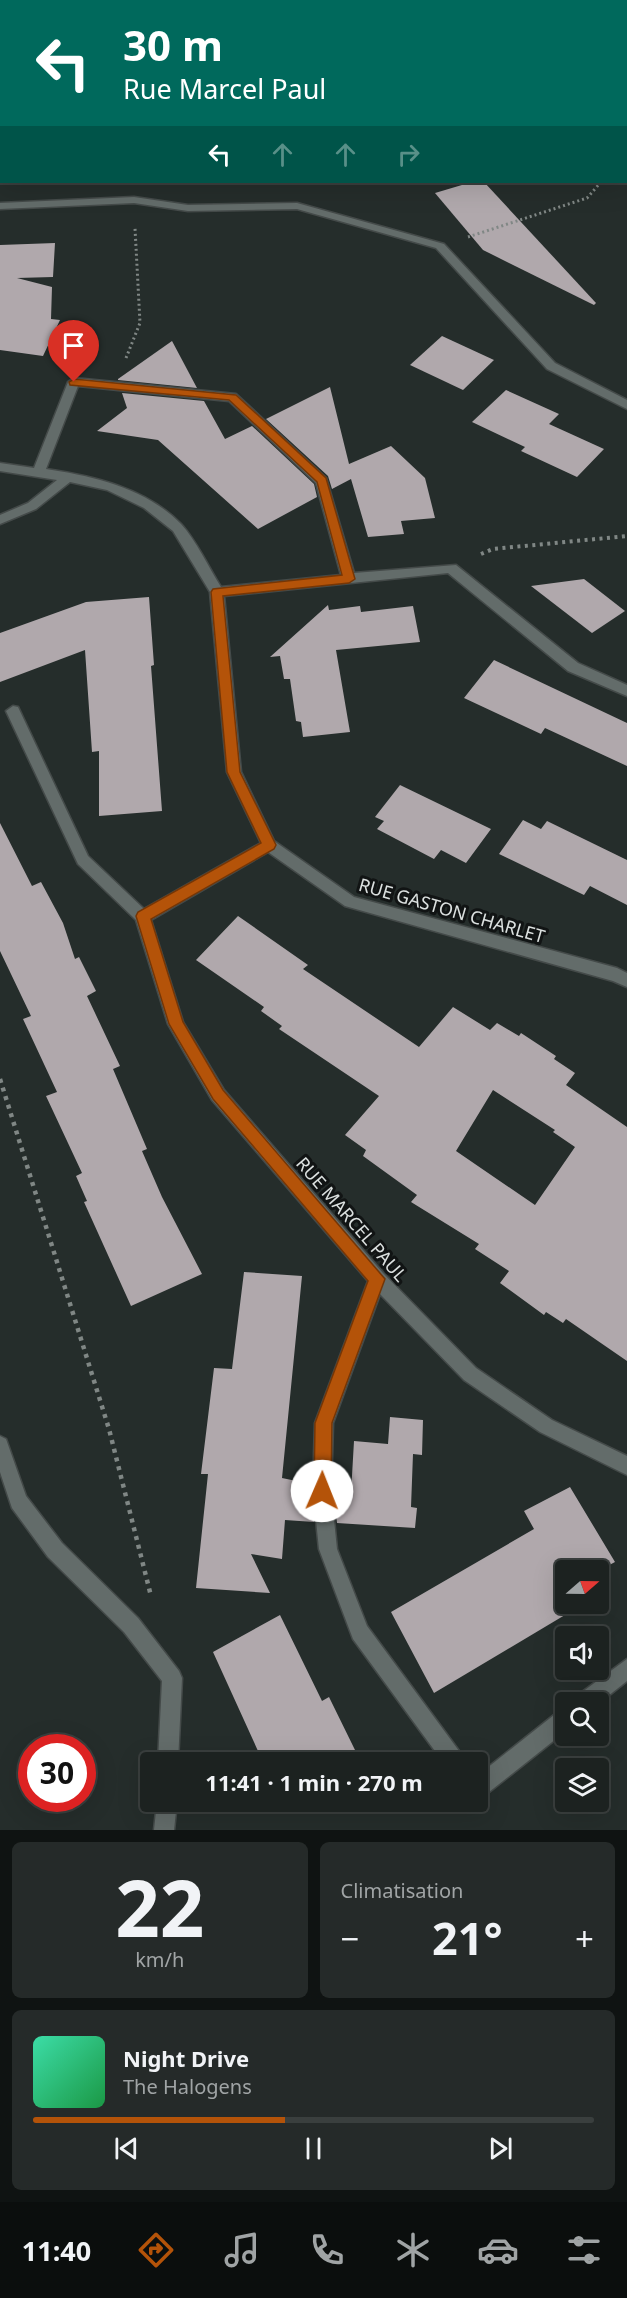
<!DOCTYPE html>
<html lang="fr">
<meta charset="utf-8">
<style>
body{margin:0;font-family:"Noto Sans",sans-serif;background:#252a29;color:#f1f3f6;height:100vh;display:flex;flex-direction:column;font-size:22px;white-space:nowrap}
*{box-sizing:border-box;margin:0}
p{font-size:20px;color:#a0a4a5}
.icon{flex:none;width:33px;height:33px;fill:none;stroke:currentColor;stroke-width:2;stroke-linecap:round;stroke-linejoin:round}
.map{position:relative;height:1830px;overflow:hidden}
.drawer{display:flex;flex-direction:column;gap:12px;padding:12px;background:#0f1312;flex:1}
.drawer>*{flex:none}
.banner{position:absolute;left:0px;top:0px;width:627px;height:183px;box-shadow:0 6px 24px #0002,0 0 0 2px #3a3f3e;background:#00695c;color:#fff;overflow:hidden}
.needle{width:39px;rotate:70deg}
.tools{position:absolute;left:555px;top:1560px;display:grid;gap:12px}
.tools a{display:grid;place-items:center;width:54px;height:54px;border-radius:6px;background:#1c2220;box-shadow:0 6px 24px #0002,0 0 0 2px #3a3f3e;font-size:30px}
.speed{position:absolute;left:18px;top:1734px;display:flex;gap:12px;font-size:30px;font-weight:700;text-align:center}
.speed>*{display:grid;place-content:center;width:78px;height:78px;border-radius:50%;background:#1c2220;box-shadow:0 6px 24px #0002,0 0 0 2px #3a3f3e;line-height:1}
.speed .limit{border:9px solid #d22;background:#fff;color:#111}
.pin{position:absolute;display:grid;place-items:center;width:51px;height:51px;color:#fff;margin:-62px -26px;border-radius:50% 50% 50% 0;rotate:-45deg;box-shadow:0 0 6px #0007}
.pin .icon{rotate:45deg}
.me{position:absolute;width:66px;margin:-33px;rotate:1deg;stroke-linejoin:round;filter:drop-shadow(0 0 4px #0008)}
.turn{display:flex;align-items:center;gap:21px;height:126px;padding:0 24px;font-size:27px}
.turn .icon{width:78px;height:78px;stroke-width:2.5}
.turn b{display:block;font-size:42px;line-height:51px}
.lanes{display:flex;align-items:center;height:57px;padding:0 24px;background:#0003;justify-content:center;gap:30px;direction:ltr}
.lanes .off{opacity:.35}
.big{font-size:45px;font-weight:700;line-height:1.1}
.drawer .card{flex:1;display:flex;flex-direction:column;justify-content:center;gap:9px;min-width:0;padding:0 21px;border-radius:9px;background:#252a29}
.drawer .dial{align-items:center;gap:0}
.dial b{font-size:78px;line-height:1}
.song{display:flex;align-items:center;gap:18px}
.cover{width:72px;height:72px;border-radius:9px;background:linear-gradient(135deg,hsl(160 70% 55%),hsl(140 70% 35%))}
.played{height:6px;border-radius:3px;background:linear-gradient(90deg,#b45309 45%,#3a3f3e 45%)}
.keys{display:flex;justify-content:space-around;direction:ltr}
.heat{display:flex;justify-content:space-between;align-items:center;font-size:33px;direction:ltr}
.drawer .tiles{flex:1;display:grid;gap:12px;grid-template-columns:1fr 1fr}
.card:last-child{grid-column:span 2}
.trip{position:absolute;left:140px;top:1752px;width:348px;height:60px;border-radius:6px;background:#1c2220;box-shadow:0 6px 24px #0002,0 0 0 2px #3a3f3e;font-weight:700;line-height:60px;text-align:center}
.tab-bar{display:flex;height:96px;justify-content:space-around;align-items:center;background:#0b0e0d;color:#a0a4a5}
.tab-bar .icon{width:42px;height:42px}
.tab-bar .on{color:#b45309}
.tab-bar b{font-size:27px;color:#f1f3f6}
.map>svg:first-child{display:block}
.building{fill:#b0a8ac;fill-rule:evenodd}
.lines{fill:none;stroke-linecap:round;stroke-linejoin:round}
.minor-casing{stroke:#444a49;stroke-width:3}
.path-far2{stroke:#808785;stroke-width:3;stroke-dasharray:2 3;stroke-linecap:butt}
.path-far1{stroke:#808785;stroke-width:4;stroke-dasharray:3 4.5;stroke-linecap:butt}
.path{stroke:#808785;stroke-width:4.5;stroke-dasharray:4 5;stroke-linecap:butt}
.minor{fill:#636c6a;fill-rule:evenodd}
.route{fill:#b45309;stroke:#753606;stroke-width:1.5}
.labels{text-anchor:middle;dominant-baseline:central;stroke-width:6;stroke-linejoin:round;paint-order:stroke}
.street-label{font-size:18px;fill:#dce1e0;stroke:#111414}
</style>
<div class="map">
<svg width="627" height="1830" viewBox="0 0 627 1830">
<rect width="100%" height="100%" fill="#252d2b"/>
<g class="building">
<path d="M472,182H484L596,303L594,305L483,250L435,193Z"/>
<path d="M55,243L53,277L17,278L52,287L51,319L60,320L43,356L0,350V245Z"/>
<path d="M442,336L494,360L463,390L410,365Z"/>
<path d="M172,341L197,388L118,380V379Z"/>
<path d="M330,387L349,464L391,446L425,478L435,518L401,521L404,534L368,537L351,479L332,489L328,476L266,419Z"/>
<path d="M506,390L559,414L549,424L604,449L577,477L521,451L525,447L472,422Z"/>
<path d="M122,393L204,401L225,439L252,426L314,484L317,497L258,529L158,440L97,431L127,408Z"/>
<path d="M584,579L625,611L592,633L531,586Z"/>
<path d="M149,597L154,665L151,666L162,811L99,816V751L92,752L85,650L0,682V633L86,602Z"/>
<path d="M328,605L329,610L360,606L361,612L413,606L420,642L336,650L350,732L303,737L301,722L296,721L290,679H284L280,656L270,657Z"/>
<path d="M494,660L627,723V766L545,728L541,734L464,698Z"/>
<path d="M400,785L491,829L466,863L441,850L434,859L377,829L384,821L375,817Z"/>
<path d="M523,820L541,829L547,821L627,860V905L590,886L584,895L499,854Z"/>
<path d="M0,823L32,886L41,882L63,923L75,959L79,957L96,991L87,996L120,1066L113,1069L147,1149L142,1151L162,1197L202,1274L131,1306L84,1202L87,1201L76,1176L82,1173L46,1096L57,1092L23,1019L31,1016L0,951Z"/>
<path d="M238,916L308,965L303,969L419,1047L453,1007L490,1030L497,1023L519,1036L521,1033L556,1056L554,1059L575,1073L566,1085L627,1127V1361L566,1319L563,1323L546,1312L544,1315L500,1283L509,1271L475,1249L479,1244L411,1202L417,1195L363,1156L366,1150L345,1135L379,1096L279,1029L282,1026L261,1011L264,1007L196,960ZM493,1090L555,1130L553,1132L575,1147L535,1205L456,1151Z"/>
<path d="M244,1272L302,1276L282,1478L311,1484L314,1522L285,1520L282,1559L251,1554L270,1593L196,1588L208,1474H201L214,1368L232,1369Z"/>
<path d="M390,1417L423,1420L422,1455L413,1454L411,1507L417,1508L415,1528L337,1523L333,1489L351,1493L354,1441L388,1444Z"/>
<path d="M570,1487L615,1562L598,1571L566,1570V1604H578L580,1606L434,1693L391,1612L534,1529L524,1511Z"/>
<path d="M280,1615L322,1701L329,1697L355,1750L331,1762H263L213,1652Z"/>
</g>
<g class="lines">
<defs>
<g id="minor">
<path d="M70,0H84L69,2Z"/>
<path d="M346,0H358L359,2H347Z"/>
<path d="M463,0H474L475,2H464Z"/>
<rect x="0" y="17" width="2" height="6"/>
<rect x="626" y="104" width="1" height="8"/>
<path d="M134,197L188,205L297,203L444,244L555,363L627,400V409L547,369L436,248L297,209L188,211L134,203L0,209V203Z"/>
<path d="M74,378L236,394L326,478L354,573L456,565L578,663L627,685V696L568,671L448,573L224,596L241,772L274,841L354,897L617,968L627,973V987L613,981L345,906L268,852L151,920L183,1022L224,1090L383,1273L476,1368L552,1420L627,1456V1475L540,1432L464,1380L380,1294L333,1423L331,1491L337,1549L367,1626L462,1755L465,1762H443L353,1639L319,1549L313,1491L315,1423L368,1281L212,1100L168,1024L136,920L78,864L6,711L13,706L18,707L88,856L144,909L261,843L227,772L210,592L173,531L144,508L107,490L70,482L36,509L0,524V515L28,503L57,480L0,471V463L34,468L68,382ZM78,386L229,401L316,483L341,575L221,587C209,568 196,540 181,524C146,488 93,476 46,469Z"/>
<path d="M0,1436L6,1439L26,1496L62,1543L138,1618L179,1671L182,1678L178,1762H158L162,1681L124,1632L48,1557L12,1508L0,1472Z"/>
<path d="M627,1659V1681L598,1704L575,1702L578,1695Z"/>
<path d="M566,1708V1731L484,1796L477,1799V1776L559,1711Z"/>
<path d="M157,1802H177L174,1830H154Z"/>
</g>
</defs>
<use href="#minor" class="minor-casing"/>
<g class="path-far2">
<path d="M468,237L587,198L601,182"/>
<path d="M126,358L140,323L135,228"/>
</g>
<path class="path-far1" d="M481,554L493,549L627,536"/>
<path class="path" d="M0,1079L109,1429L151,1596"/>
<use href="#minor" class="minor"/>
</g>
<path class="route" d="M74,379L236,395L326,478L355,579L349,583L223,596L240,772L276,845L274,849L151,919L183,1022L223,1090L385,1279L332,1423L331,1491L328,1497L322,1499L316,1497L314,1491L315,1423L368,1281L213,1099L169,1024L136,916L138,912L261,843L227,772L211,592L213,589L342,575L317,482L229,400L70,385L69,382Z"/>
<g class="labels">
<g class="street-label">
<text transform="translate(452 910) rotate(16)">RUE GASTON CHARLET</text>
<text transform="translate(352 1219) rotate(49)">RUE MARCEL PAUL</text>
</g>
</g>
</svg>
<div class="tools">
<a><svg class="needle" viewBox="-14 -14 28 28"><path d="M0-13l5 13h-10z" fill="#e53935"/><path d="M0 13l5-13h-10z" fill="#a0a4a5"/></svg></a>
<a><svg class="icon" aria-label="sound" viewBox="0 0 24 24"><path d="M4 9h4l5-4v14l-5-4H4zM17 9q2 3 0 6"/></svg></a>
<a><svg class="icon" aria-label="search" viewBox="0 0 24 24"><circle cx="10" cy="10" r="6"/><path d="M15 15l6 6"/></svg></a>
<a><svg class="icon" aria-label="layers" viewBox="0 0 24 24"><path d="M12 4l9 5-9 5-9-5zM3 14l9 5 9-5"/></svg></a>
</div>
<div class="speed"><div class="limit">30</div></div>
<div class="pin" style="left:74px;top:382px;background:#d93025"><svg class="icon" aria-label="arrive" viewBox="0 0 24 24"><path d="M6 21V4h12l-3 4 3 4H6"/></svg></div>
<svg class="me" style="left:322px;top:1491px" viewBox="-20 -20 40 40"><circle r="19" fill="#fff"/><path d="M0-13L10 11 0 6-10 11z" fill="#b45309"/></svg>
<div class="trip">11:41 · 1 min · 270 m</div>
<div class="banner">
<div class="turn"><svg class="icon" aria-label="left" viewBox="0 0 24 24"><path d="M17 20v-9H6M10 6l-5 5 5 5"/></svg><div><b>30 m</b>Rue Marcel Paul</div></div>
<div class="lanes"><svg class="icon" aria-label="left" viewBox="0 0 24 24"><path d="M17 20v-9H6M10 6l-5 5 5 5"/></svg><svg class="icon off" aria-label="ahead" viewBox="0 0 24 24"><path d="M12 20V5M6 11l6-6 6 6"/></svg><svg class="icon off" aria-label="ahead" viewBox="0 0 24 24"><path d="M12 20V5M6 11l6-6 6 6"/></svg><svg class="icon off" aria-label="right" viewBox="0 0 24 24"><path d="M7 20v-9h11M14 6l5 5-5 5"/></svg></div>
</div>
</div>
<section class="drawer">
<div class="tiles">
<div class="card dial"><b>22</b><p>km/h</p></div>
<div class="card"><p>Climatisation</p>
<div class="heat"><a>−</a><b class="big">21°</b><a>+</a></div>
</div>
<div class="card">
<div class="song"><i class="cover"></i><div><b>Night Drive</b><p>The Halogens</p></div></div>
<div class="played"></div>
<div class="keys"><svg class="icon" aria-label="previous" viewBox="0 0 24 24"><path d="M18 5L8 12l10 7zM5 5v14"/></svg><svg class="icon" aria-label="pause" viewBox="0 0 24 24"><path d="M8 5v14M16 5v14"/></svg><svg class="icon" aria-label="next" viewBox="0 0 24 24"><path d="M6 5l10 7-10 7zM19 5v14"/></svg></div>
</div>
</div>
</section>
<nav class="tab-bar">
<b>11:40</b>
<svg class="icon on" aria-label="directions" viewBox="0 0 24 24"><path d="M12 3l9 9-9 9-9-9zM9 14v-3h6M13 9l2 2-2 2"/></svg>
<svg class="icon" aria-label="music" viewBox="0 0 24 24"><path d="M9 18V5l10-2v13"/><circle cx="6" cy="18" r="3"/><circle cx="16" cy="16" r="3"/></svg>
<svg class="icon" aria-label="phone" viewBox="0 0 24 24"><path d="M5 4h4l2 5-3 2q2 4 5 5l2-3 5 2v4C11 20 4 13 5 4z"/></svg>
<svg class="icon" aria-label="climate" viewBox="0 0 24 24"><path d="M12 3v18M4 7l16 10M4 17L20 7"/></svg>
<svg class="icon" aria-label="car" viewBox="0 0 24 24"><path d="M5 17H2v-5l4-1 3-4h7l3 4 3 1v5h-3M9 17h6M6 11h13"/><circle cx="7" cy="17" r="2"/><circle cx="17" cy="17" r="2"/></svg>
<svg class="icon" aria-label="filters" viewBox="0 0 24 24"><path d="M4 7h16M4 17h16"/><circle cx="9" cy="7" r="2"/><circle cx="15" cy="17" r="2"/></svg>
</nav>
